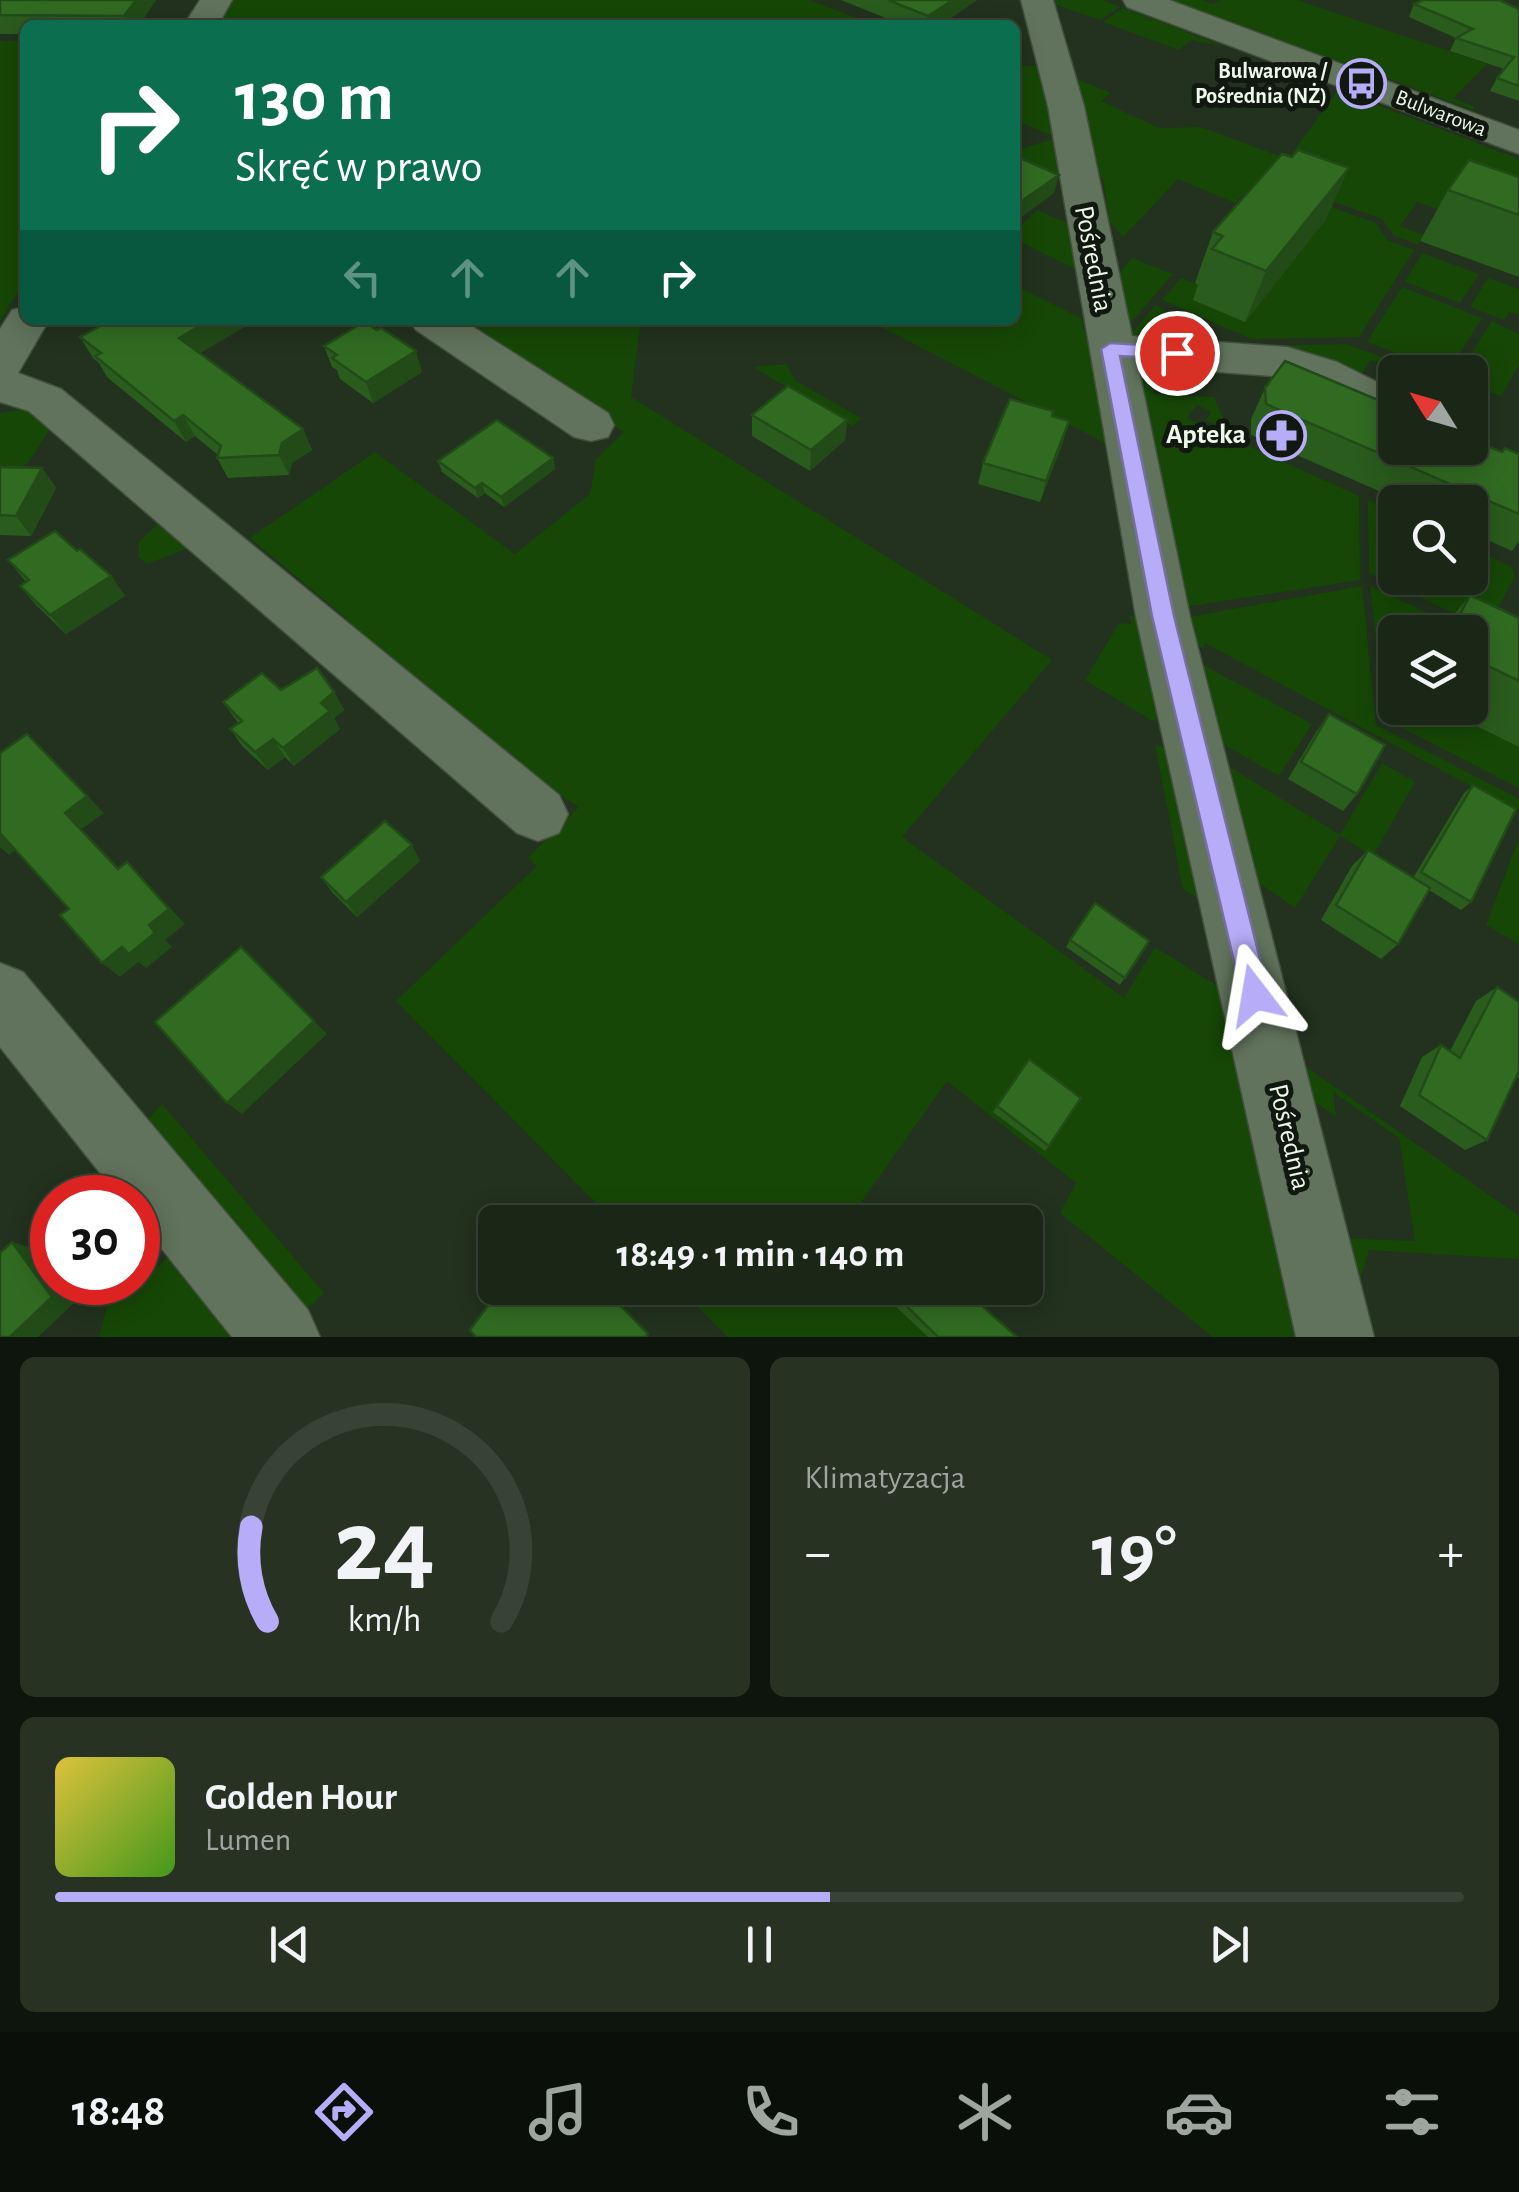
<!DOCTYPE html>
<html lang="pl">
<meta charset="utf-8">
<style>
body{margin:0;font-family:"Alegreya Sans",sans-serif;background:#273223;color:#f1f3f6;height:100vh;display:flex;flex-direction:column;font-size:38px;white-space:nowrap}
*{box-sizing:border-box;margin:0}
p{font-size:32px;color:#9fa5a1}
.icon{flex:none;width:55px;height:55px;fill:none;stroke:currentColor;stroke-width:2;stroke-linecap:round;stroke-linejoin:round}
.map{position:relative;height:1337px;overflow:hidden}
.sheet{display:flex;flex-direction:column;gap:20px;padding:20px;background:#0e150c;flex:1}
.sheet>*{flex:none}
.top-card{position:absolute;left:20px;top:20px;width:1000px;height:305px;border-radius:15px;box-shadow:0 5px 25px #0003,0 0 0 2px #384335;background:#0b6e4f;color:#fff;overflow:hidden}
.needle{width:65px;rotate:307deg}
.tools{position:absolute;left:1378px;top:355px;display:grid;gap:20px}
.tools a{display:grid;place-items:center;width:110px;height:110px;border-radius:15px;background:#1a2616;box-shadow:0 5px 25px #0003,0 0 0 2px #384335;font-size:50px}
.speed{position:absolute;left:30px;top:1175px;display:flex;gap:20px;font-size:50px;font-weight:700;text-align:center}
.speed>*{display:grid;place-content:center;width:130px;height:130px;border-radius:50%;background:#1a2616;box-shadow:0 5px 25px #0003,0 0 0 2px #384335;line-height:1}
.speed .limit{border:15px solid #d22;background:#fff;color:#111}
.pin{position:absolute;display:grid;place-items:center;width:85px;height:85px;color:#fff;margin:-42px;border:5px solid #fff;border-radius:50%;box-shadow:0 2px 10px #0007}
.me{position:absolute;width:110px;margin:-55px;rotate:346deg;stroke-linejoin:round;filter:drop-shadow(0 0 8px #0008)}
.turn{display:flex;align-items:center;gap:35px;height:210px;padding:0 50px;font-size:45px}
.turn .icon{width:130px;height:130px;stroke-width:2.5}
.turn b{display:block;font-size:70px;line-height:85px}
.lanes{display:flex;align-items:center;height:95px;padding:0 50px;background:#0003;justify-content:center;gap:50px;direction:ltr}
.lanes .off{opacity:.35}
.big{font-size:75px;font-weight:600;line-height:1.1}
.sheet .tile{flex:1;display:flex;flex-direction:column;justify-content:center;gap:15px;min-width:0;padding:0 35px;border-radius:15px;background:#273223}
.sheet .dial{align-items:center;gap:0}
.dial svg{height:260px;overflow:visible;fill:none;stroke:#384335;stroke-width:7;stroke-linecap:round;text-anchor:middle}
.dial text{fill:#f1f3f6;stroke:none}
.song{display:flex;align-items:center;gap:30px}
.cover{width:120px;height:120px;border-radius:15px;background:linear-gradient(135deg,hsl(50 70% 55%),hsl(100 70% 35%))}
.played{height:10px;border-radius:5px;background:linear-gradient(90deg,#b6acf8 55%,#384335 55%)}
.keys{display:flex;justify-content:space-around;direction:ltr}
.heat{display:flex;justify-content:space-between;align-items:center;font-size:55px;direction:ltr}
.sheet .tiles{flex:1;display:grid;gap:20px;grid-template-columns:1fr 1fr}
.tile:last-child{grid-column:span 2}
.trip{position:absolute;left:478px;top:1205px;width:565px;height:100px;border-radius:15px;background:#1a2616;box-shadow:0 5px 25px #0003,0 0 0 2px #384335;font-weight:600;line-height:100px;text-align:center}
.tabs{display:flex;height:160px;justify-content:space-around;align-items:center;background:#0a0f09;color:#9fa5a1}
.tabs .icon{width:70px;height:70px}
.tabs .on{color:#b6acf8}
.tabs b{font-size:45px;color:#f1f3f6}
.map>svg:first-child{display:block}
.green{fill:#164706}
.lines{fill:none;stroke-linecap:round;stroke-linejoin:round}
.minor-casing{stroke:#414f3d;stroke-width:3}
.minor{fill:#61735c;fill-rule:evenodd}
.wall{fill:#2a5c1d}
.shaded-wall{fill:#224b18}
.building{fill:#316b22;stroke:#224b18;stroke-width:2.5}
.route{fill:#b6acf8;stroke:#7670a1;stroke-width:2.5}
.labels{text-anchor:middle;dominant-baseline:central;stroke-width:10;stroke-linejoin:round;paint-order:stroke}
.far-poi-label{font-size:22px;font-weight:bold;fill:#edf8ea;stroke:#11180f;text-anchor:end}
.far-street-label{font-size:22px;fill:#edf8ea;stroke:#11180f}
.street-label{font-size:28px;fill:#edf8ea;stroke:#11180f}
.poi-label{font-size:28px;font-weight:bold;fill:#edf8ea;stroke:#11180f;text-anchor:end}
</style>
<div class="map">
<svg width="1519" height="1337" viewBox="0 0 1519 1337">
<rect width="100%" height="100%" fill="#22321e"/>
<g class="green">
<path d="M227,0H809L875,25H213Z"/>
<path d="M1051,0H1103L1120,7L1100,20L1054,4L1070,76L1111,93L1101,101L1159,128L1201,127L1282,157L1235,203L1178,179L1123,237L1110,222L1103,179L1086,156Z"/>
<path d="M1160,0H1203L1213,4L1221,0H1297L1487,64L1453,98L1475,107L1473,110L1349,64L1343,69Z"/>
<path d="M1123,8L1224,46L1191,40L1179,50L1103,22Z"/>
<path d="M0,41H25V280L0,321Z"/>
<path d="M1032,41H1037L1056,100L1067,175L1021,166L1020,149L1058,138L1015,120V66H1037Z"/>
<path d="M1338,90L1519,159V238L1417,202L1400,226L1424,235L1417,244L1394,236L1382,219L1273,180Z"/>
<path d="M1266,183L1376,223L1387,240L1414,250L1359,337L1251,339L1162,300L1181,278L1204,287Z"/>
<path d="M1037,210L1069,224L1075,269L1015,239V231Z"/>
<path d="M1422,253L1479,274L1460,303L1405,282Z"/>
<path d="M1132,258L1173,274L1126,328L1117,276Z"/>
<path d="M1488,278L1519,289V315L1509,312L1504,320L1470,307Z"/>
<path d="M1015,286L1081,318L1111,432L1109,445L868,320H1015Z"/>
<path d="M1402,287L1482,318L1448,372L1367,342Z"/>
<path d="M1156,305L1163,309L1190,343L1131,334Z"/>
<path d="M456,320H641L631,397L1052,660L902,837L1124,998L1155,947L1230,994L1320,1337H1213L1060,1213L1076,1183L947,1081L847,1222H615L396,1001L537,866L528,858L579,807L506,759L341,622L346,618L250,538L375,452L515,554L590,494L596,459L624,432Z"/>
<path d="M1492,321L1519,334V365L1501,396L1470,384V372H1460Z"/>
<path d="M1346,344L1414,369L1402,372L1371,360L1362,373L1297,350L1264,346Z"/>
<path d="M1149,361L1153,394L1214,397L1223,418L1217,426L1206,420L1211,412L1197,405L1187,418L1359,496L1360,580L1184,607L1136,365Z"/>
<path d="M786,364L796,381L861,418L852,426L753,367Z"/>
<path d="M28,409L52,426L28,463L0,480V413Z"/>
<path d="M1368,500L1395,512V578H1470V546L1512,568L1515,576L1487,629L1369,573Z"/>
<path d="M161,521L191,547L147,564L139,557V542Z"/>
<path d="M1362,586L1376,725L1519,799V812L1205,643L1203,648L1188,640L1183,618Z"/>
<path d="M1370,586L1468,632H1395V708H1440L1519,747V788L1385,719Z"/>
<path d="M1129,615L1144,621L1161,721L1151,720L1085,680L1119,623L1131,624Z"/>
<path d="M1188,651L1201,658L1200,663L1312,724L1279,776L1221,743L1225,764L1340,835L1382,763L1415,782L1373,856L1340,836L1295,908L1253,879Z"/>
<path d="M1155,744L1166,748L1211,907L1183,889Z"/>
<path d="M1519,839V944L1486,925Z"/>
<path d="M1243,906L1250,907L1272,1004L1300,1024L1292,1041L1282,1035L1285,1052L1519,1216V1259L1369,1250L1358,1286C1344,1272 1333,1259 1339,1238L1415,1241L1399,1138L1333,1092L1336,1116L1304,1095L1283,1070Z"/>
<path d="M162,1104L324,1293L307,1309L148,1119Z"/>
<path d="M168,1258L232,1337H99L108,1303Z"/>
<path d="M679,1288H896L889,1299L928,1337H728Z"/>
</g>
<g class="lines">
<defs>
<g id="minor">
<path d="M200,0H232L218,25H184Z"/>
<path d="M1021,0H1053L1084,106L1132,336L1287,347L1337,362L1395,391V426L1284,377L1138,366L1190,617L1374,1337H1296L1136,617L1048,106Z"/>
<path d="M1123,0H1169L1519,130V154L1127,7Z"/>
<path d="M25,307V320H49L18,373L61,389L559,795L568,814L559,833L538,841L517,833L29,411L0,402V329L12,310Z"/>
<path d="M409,320H462L608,413L614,425L608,437L591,441L574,437L416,330Z"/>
<path d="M0,963L23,972L308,1310L320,1337H232L138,1219V1198H120L0,1047Z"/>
</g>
</defs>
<use href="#minor" class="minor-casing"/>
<use href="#minor" class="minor"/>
</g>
<g class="wall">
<path d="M0,0H156L139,25H25V34H0Z"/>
<path d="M841,0H977L940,25H903Z"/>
<path d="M1414,4L1519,9V101L1490,91L1497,78L1504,69L1450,51L1456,38L1409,17Z"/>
<path d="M1519,177V277L1420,241L1448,190Z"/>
<path d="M1326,219L1245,322L1193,300L1198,285L1195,283L1213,232Z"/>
<path d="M80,337L199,353L303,429L312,450L292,463L289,475L228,478L217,458L218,455L195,436L186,442L107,377L99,363L93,358Z"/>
<path d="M324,346L422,372L373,403L340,379L337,370L332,367Z"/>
<path d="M1265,388L1502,452L1519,454V541L1512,551L1470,532V502H1404L1251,435V419Z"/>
<path d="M752,415L847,420L845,440L810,471L752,436Z"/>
<path d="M1052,416L1063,442L1040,502L978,484L983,463Z"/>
<path d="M553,458L555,469L504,507L485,493L478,498L442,472L438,461Z"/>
<path d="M0,467L42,468L56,488L31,536L0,535Z"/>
<path d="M77,551L111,576L125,596L66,634L36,605L20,586L26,582L8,560Z"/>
<path d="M1470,595L1519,618V747L1440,708H1470V632H1440Z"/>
<path d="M281,690L334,692L344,710L334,718L340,729L294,766L285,757L268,770L243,747L230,729L238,723L223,702Z"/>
<path d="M1329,714L1357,794L1343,811L1288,779L1316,732Z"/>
<path d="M1473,785L1471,902L1461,910L1429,890L1398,944L1381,959L1321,920L1352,866L1368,850L1413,878L1464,793Z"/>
<path d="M420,861L357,917L332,892L321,877Z"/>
<path d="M1070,940L1149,941L1120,985L1066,947Z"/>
<path d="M1497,987L1519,1002V1078L1516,1076L1487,1140L1465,1150L1400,1106L1422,1057L1441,1045L1450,1051L1476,1001Z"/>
<path d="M1029,1059L1049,1146L1045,1151L993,1112Z"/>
<path d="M897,1288L1017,1337H928L888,1299Z"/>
</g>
<g class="shaded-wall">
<path d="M136,0H156L139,25H128L124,16Z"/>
<path d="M953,0H977L940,25H927L928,16Z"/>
<path d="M1349,168L1326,219L1245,322L1266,271Z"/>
<path d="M1059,175L1054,193L1015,222L1016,205Z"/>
<path d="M210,320H257L190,359L179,338Z"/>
<path d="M416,351L422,372L373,403L366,382Z"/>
<path d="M183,415L195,436L186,442L174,421Z"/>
<path d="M847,420L845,440L810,471L811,450Z"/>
<path d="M1069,421L1063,442L1040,502L1046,481Z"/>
<path d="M303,429L312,450L292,463L289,475L279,455L282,443Z"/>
<path d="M553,458L555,469L504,507L501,497Z"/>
<path d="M42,468L56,488L31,536L16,516Z"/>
<path d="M482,483L485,493L478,498L475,488Z"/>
<path d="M111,576L125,596L66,634L50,615Z"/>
<path d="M334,692L344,710L334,718L340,729L294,766L283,748L321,703Z"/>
<path d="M27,734L104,813L82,829L134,884L65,813Z"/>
<path d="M273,739L285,757L268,770L255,752Z"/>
<path d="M0,833L18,848L9,855L0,847Z"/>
<path d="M412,845L420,861L357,917L346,902Z"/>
<path d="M127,862L185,924L165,940L172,947L146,968L138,962L120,977L102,963L149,925Z"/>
<path d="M314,1021L327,1034L242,1114L227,1103Z"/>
<path d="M12,1242L35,1249L52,1273V1282H60L74,1303L38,1337H10Z"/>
</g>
<g class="building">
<path d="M0,0H136L124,16L0,15Z"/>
<path d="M888,0H953L928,16Z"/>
<path d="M1423,0H1499L1519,9V86L1497,78L1514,57L1456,38L1473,29L1414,4Z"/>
<path d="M1298,150L1349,168L1266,271L1212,249L1223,236L1213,232L1282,154L1292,157Z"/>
<path d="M1015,156L1059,175L1016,205H1015Z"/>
<path d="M1469,160L1519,177V215L1448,190Z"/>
<path d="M112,320H210L179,338L303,429L282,443L279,455L217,458L221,446L183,415L174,421L95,356L101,353L80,337Z"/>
<path d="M364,322L377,330L381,328L416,351L366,382L332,358L337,355L324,346Z"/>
<path d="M1285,361L1395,407V448H1470V439L1502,452L1505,448L1519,454V514L1266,404L1265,388Z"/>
<path d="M788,386L847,420L811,450L752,415Z"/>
<path d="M1010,399L1053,411L1052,416L1069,421L1046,481L983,463Z"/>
<path d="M497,420L553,458L501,497L482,483L475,488L438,461Z"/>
<path d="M0,467L42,468L16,516L0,515Z"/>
<path d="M55,531L77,551L80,549L111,576L50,615L20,586L29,580L8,560Z"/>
<path d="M1470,595L1519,618V681L1470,657V632H1451Z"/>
<path d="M317,668L334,692L321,703L330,711L283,748L273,739L255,752L230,729L242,721L223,702L262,673L281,690Z"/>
<path d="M1329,714L1385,745L1357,794L1301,762Z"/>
<path d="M27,734L87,796L65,813L118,869L127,862L169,909L149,925L155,933L129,954L122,947L102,963L60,915L69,909L0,833V753Z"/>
<path d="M1473,785L1516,809L1471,902L1421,872Z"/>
<path d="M385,821L412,845L346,902L321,877Z"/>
<path d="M1368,850L1430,888L1398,944L1336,905Z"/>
<path d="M1095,903L1149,941L1125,978L1070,940Z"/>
<path d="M241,947L314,1021L227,1103L155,1022Z"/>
<path d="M1497,987L1519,1002V1071L1487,1140L1419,1095L1441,1045L1460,1058Z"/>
<path d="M1029,1059L1081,1098L1049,1146L997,1106Z"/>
<path d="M12,1242L52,1297L10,1337H0V1253Z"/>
<path d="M501,1288H603L648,1334L646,1337H476L470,1330Z"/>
<path d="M897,1288H962L1017,1337H938L893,1293Z"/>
</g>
<path class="route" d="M1110,343L1177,347L1186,353L1177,359L1120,356L1174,616L1269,995L1265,1004L1255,1008L1246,1004L1242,995L1152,616L1101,349Z"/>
<defs>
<symbol id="bus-ring" viewBox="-11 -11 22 22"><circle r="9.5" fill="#11180f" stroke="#b6acf8" stroke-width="1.5"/><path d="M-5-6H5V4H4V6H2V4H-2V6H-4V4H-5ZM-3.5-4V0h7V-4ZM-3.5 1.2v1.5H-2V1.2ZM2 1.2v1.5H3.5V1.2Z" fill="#b6acf8"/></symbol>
<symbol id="pharmacy-ring" viewBox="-11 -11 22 22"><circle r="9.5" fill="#11180f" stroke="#b6acf8" stroke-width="1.5"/><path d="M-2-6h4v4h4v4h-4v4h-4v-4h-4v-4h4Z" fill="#b6acf8"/></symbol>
</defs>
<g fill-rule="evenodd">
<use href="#bus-ring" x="1334" y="56" width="55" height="55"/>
<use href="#pharmacy-ring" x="1254" y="408" width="55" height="55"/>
</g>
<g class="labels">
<g class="far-poi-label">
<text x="1327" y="71">Bulwarowa /<tspan x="1327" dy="25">Pośrednia (NŻ)</tspan></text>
</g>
<g class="far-street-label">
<text transform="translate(1441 113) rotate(21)">Bulwarowa</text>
</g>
<g class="street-label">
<text transform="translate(1093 259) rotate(79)">Pośrednia</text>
<text transform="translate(1289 1137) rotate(77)">Pośrednia</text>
</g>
<g class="poi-label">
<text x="1246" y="435">Apteka</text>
</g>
</g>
</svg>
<div class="tools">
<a><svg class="needle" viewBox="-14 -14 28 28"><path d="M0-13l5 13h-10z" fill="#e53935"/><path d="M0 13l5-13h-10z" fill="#9fa5a1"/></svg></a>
<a><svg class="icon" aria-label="search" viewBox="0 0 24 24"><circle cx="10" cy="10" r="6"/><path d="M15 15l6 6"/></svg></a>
<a><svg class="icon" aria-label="layers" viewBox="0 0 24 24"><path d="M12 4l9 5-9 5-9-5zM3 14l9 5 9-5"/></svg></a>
</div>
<div class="speed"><div class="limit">30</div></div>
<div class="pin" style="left:1177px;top:353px;background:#d93025"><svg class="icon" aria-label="arrive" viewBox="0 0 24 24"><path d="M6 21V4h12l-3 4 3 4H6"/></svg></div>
<svg class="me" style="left:1255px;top:995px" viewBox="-20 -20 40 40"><path d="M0-17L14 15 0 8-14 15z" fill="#b6acf8" stroke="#fff" stroke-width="4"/></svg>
<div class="trip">18:49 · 1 min · 140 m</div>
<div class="top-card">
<div class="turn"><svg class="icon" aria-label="right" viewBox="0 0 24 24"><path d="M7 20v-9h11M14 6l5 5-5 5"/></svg><div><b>130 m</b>Skręć w prawo</div></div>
<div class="lanes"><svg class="icon off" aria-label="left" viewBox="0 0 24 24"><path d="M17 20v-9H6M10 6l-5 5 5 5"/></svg><svg class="icon off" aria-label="ahead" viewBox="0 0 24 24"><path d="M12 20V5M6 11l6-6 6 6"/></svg><svg class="icon off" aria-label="ahead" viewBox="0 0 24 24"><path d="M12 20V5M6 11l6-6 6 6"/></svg><svg class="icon" aria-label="right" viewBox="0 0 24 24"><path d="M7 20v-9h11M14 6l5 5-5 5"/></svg></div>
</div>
</div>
<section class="sheet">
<div class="tiles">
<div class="tile dial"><svg viewBox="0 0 100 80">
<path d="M14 69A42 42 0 1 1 86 69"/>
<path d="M14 69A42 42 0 0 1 9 40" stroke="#b6acf8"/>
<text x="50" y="56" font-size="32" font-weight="700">24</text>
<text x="50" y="72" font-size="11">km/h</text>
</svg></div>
<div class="tile"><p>Klimatyzacja</p>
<div class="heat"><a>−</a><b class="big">19°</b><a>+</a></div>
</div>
<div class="tile">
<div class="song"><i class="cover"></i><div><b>Golden Hour</b><p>Lumen</p></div></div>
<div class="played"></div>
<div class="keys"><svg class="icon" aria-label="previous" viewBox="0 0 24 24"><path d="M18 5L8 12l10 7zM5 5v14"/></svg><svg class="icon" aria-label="pause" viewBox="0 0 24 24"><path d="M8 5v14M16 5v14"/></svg><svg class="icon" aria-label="next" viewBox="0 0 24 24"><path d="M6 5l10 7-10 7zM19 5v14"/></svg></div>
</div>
</div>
</section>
<nav class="tabs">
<b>18:48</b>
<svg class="icon on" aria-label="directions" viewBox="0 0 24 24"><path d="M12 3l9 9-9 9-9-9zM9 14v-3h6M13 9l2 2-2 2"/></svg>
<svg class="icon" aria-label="music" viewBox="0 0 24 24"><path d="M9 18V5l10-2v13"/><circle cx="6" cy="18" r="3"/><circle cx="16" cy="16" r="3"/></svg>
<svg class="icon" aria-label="phone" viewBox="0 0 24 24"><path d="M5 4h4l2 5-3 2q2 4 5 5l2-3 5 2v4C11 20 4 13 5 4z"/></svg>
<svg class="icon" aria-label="climate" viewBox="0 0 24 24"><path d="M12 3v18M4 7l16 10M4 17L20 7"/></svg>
<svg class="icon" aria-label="car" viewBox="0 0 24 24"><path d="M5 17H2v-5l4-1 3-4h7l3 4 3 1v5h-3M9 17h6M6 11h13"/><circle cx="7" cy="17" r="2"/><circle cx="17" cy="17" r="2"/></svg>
<svg class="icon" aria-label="filters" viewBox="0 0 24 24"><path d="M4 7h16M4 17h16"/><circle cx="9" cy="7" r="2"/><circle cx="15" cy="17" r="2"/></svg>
</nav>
